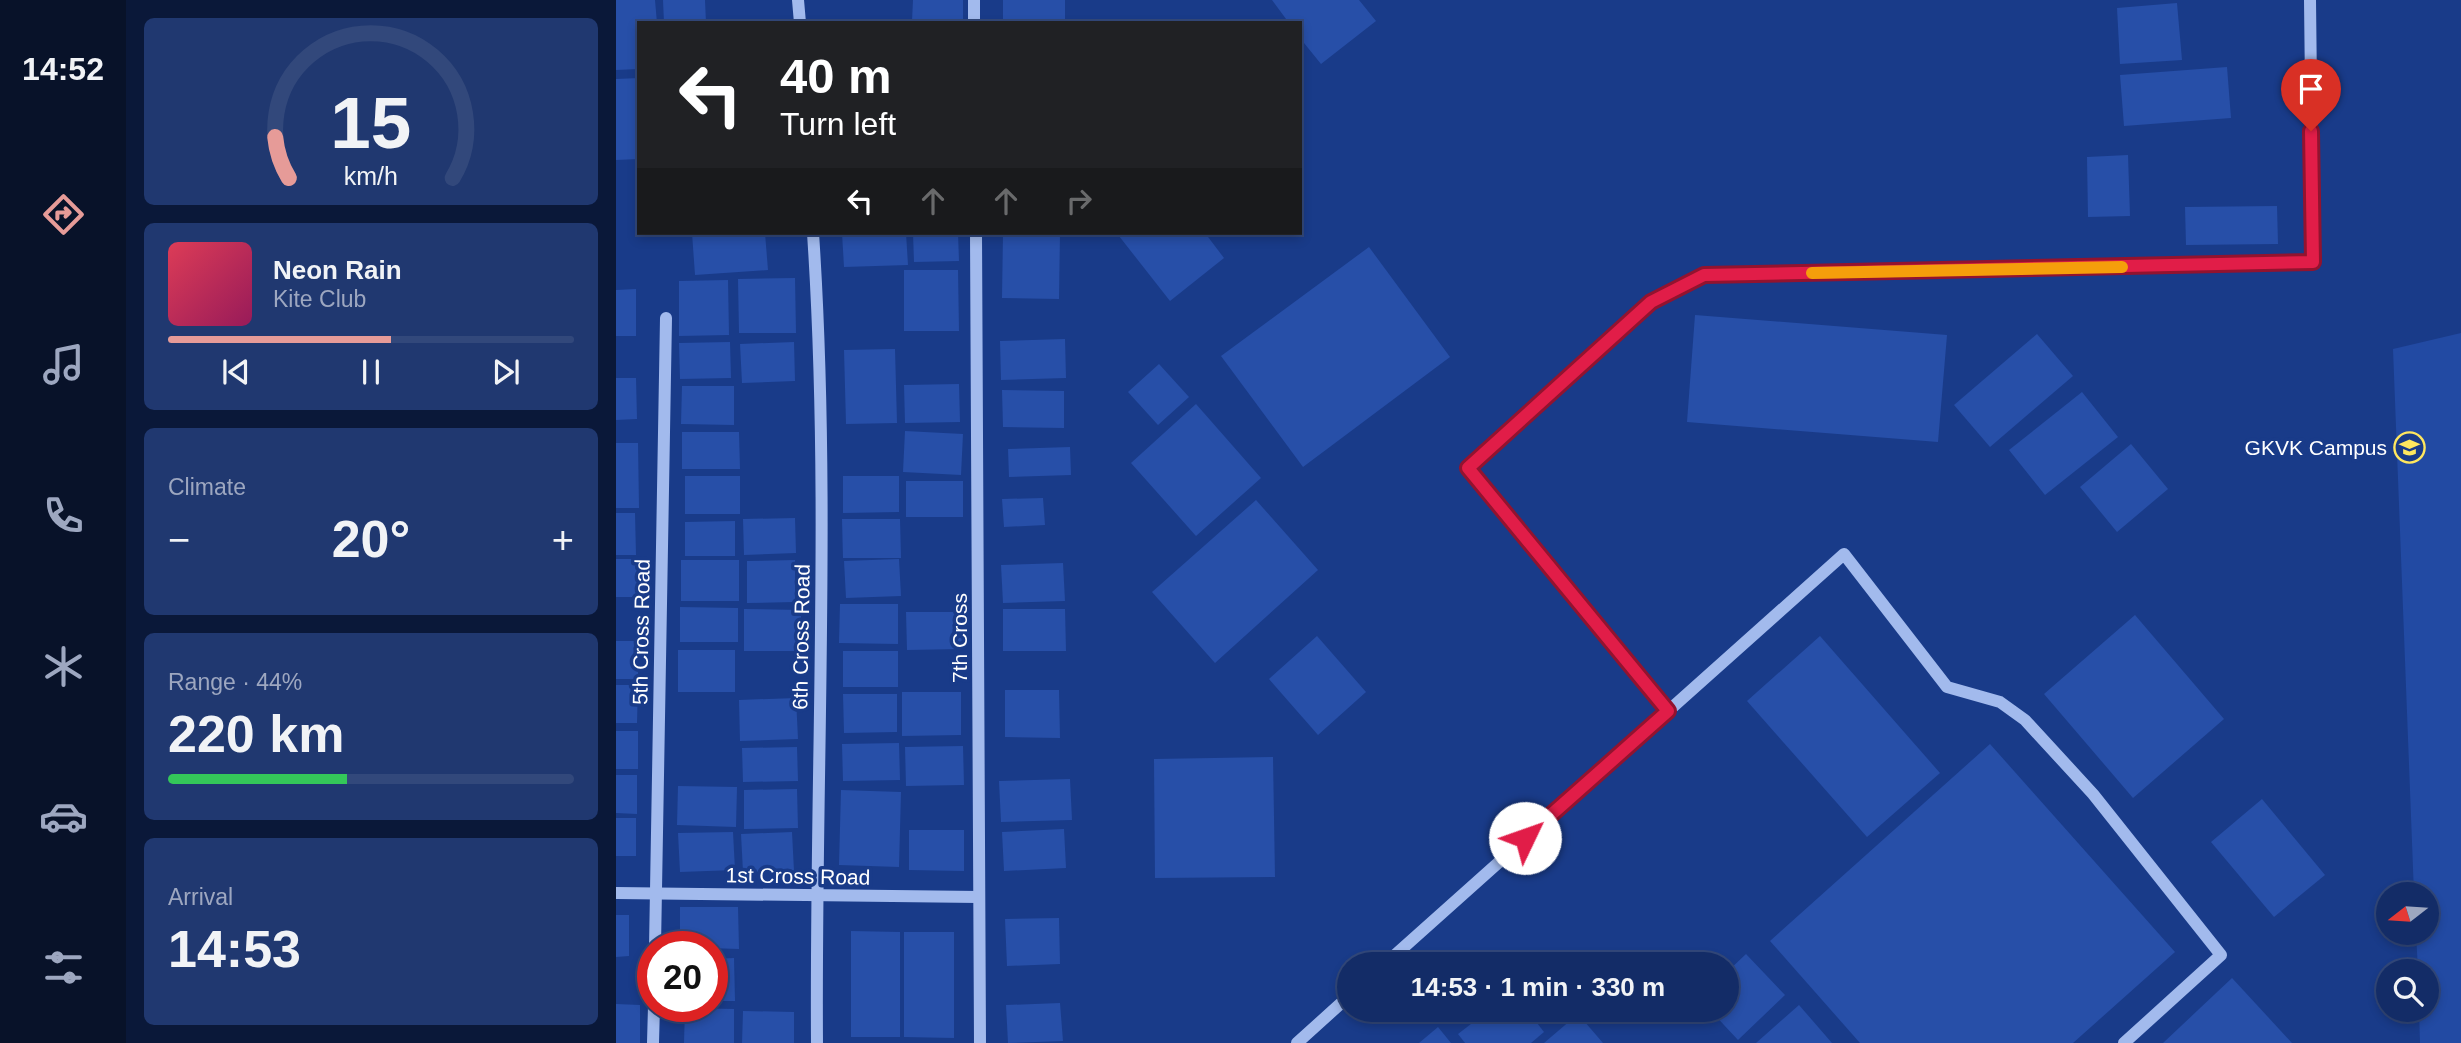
<!DOCTYPE html>
<meta charset="utf-8">
<style>
body{margin:0;font-family:Helvetica,sans-serif;background:#203870;color:#f1f3f6;height:100vh;display:flex;flex-direction:column;font-size:26px;white-space:nowrap}
*{box-sizing:border-box;margin:0}
p{font-size:23px;color:#9da7c0}
.icon{flex:none;width:38px;height:38px;fill:none;stroke:currentColor;stroke-width:2;stroke-linecap:round;stroke-linejoin:round}
.map{position:relative;flex:1;overflow:hidden}
.drawer{display:flex;flex-direction:column;gap:18px;padding:18px;background:#0a1839;width:490px}
.drawer>*{flex:none}
.guide{position:absolute;left:21px;top:21px;width:665px;height:214px;border-radius:0px;box-shadow:0 4px 10px #0003,0 0 0 2px #32487b;background:#202124;color:#fff;overflow:hidden}
.needle{width:46px;rotate:253deg}
.fabs{position:absolute;left:1760px;top:882px;display:grid;gap:14px}
.fabs a{display:grid;place-items:center;width:63px;height:63px;border-radius:50%;background:#132c67;box-shadow:0 4px 10px #0003,0 0 0 2px #32487b;font-size:35px}
.speed{position:absolute;left:21px;top:931px;display:flex;gap:14px;font-size:35px;font-weight:700;text-align:center}
.speed>*{display:grid;place-content:center;width:91px;height:91px;border-radius:50%;background:#132c67;box-shadow:0 4px 10px #0003,0 0 0 2px #32487b;line-height:1}
.speed .limit{border:10px solid #d22;background:#fff;color:#111}
.pin{position:absolute;display:grid;place-items:center;width:60px;height:60px;color:#fff;margin:-72px -30px;border-radius:50% 50% 50% 0;rotate:-45deg;box-shadow:0 0 7px #0007}
.pin .icon{rotate:45deg}
.me{position:absolute;width:77px;margin:-38px;rotate:48deg;stroke-linejoin:round;filter:drop-shadow(0 0 5px #0008)}
.turn{display:flex;align-items:center;gap:24px;height:147px;padding:0 28px;font-size:32px}
.turn .icon{width:91px;height:91px;stroke-width:2.5}
.turn b{display:block;font-size:49px;line-height:60px}
.lanes{display:flex;align-items:center;height:66px;padding:0 28px;background:#0003;justify-content:center;gap:35px;direction:ltr}
.lanes .off{opacity:.35}
.big{font-size:52px;font-weight:700;line-height:1.1}
.drawer .card{flex:1;display:flex;flex-direction:column;justify-content:center;gap:10px;min-width:0;padding:0 24px;border-radius:10px;background:#203870}
.drawer .dial{align-items:center;gap:0}
.dial svg{height:182px;overflow:visible;fill:none;stroke:#32487b;stroke-width:7;stroke-linecap:round;text-anchor:middle}
.dial text{fill:#f1f3f6;stroke:none}
.song{display:flex;align-items:center;gap:21px}
.cover{width:84px;height:84px;border-radius:10px;background:linear-gradient(135deg,hsl(350 70% 55%),hsl(330 70% 35%))}
.played{height:7px;border-radius:4px;background:linear-gradient(90deg,#e69b98 55%,#32487b 55%)}
.keys{display:flex;justify-content:space-around;direction:ltr}
.heat{display:flex;justify-content:space-between;align-items:center;font-size:38px;direction:ltr}
.charge{height:10px;border-radius:5px;background:linear-gradient(90deg,#34c759 44%,#32487b 0)}
.trip{position:absolute;left:721px;top:952px;width:402px;height:70px;border-radius:35px;background:#132c67;box-shadow:0 4px 10px #0003,0 0 0 2px #32487b;font-weight:700;line-height:70px;text-align:center}
main{display:flex;flex:1;min-height:0}
.menu{display:flex;flex-direction:column;width:126px;justify-content:space-around;align-items:center;background:#081229;color:#9da7c0}
.menu .icon{width:49px;height:49px}
.menu .active{color:#e69b98}
.menu b{font-size:32px;color:#f1f3f6}
.map>svg:first-child{display:block}
.green{fill:#224aa3}
.building{fill:#274fa8}
.lines{fill:none;stroke-linecap:round;stroke-linejoin:round}
.minor{stroke:#a2baed;stroke-width:12}
.route-casing{stroke:#92132f;stroke-width:18}
.route{stroke:#e11d48;stroke-width:12}
.slow{stroke:#f59e0b;stroke-width:12}
.labels{text-anchor:middle;dominant-baseline:central;stroke-width:7;stroke-linejoin:round;paint-order:stroke}
.poi-label{font-size:21px;fill:#fff;stroke:#193b89;text-anchor:end}
.street-label{font-size:21px;fill:#fff;stroke:#193b89}
</style>
<main>
<nav class="menu">
<b>14:52</b>
<svg class="icon active" aria-label="directions" viewBox="0 0 24 24"><path d="M12 3l9 9-9 9-9-9zM9 14v-3h6M13 9l2 2-2 2"/></svg>
<svg class="icon" aria-label="music" viewBox="0 0 24 24"><path d="M9 18V5l10-2v13"/><circle cx="6" cy="18" r="3"/><circle cx="16" cy="16" r="3"/></svg>
<svg class="icon" aria-label="phone" viewBox="0 0 24 24"><path d="M5 4h4l2 5-3 2q2 4 5 5l2-3 5 2v4C11 20 4 13 5 4z"/></svg>
<svg class="icon" aria-label="climate" viewBox="0 0 24 24"><path d="M12 3v18M4 7l16 10M4 17L20 7"/></svg>
<svg class="icon" aria-label="car" viewBox="0 0 24 24"><path d="M5 17H2v-5l4-1 3-4h7l3 4 3 1v5h-3M9 17h6M6 11h13"/><circle cx="7" cy="17" r="2"/><circle cx="17" cy="17" r="2"/></svg>
<svg class="icon" aria-label="filters" viewBox="0 0 24 24"><path d="M4 7h16M4 17h16"/><circle cx="9" cy="7" r="2"/><circle cx="15" cy="17" r="2"/></svg>
</nav>
<section class="drawer">
<div class="card dial"><svg viewBox="0 0 100 80">
<path d="M14 69A42 42 0 1 1 86 69"/>
<path d="M14 69A42 42 0 0 1 8 51" stroke="#e69b98"/>
<text x="50" y="56" font-size="32" font-weight="700">15</text>
<text x="50" y="72" font-size="11">km/h</text>
</svg></div>
<div class="card">
<div class="song"><i class="cover"></i><div><b>Neon Rain</b><p>Kite Club</p></div></div>
<div class="played"></div>
<div class="keys"><svg class="icon" aria-label="previous" viewBox="0 0 24 24"><path d="M18 5L8 12l10 7zM5 5v14"/></svg><svg class="icon" aria-label="pause" viewBox="0 0 24 24"><path d="M8 5v14M16 5v14"/></svg><svg class="icon" aria-label="next" viewBox="0 0 24 24"><path d="M6 5l10 7-10 7zM19 5v14"/></svg></div>
</div>
<div class="card"><p>Climate</p>
<div class="heat"><a>−</a><b class="big">20°</b><a>+</a></div>
</div>
<div class="card"><p>Range · 44%</p><b class="big">220 km</b><div class="charge"></div></div>
<div class="card"><p>Arrival</p><b class="big">14:53</b></div>
</section>
<div class="map">
<svg width="1845" height="1043" viewBox="0 0 1845 1043">
<rect width="100%" height="100%" fill="#193b89"/>
<path class="green" d="M1845,333V1043H1804L1803,1010H1811V971H1802L1800,933H1811V894H1798L1777,349Z"/>
<g class="building">
<path d="M0,0H39L41,23H23V69L0,70Z"/>
<path d="M47,0H89L90,23H48Z"/>
<path d="M297,0H347V23L296,21Z"/>
<rect x="387" y="0" width="62" height="23"/>
<path d="M656,0H743L760,21L705,64L684,38V23H673Z"/>
<path d="M1561,3L1566,60L1504,64L1501,8Z"/>
<path d="M1611,67L1615,118L1508,126L1504,75Z"/>
<path d="M23,78V159L0,160V79Z"/>
<path d="M1512,155L1514,216L1472,217L1471,157Z"/>
<path d="M1661,206L1662,244L1570,245L1569,207Z"/>
<path d="M76,233H149L152,270L79,275Z"/>
<path d="M226,233H290L292,265L228,267Z"/>
<path d="M297,233H342L343,261L298,262Z"/>
<path d="M387,233H444L443,299L386,298Z"/>
<path d="M507,233H589L608,258L554,301L503,236Z"/>
<path d="M753,247L834,357L687,467L605,356Z"/>
<path d="M288,270H342L343,331H288Z"/>
<path d="M179,278L180,333H123L122,279Z"/>
<path d="M112,280L113,335L63,336V281Z"/>
<path d="M20,289V336H0V290Z"/>
<path d="M1079,315L1331,335L1322,442L1071,422Z"/>
<path d="M1421,334L1457,376L1374,447L1338,405Z"/>
<path d="M449,339L450,378L385,380L384,341Z"/>
<path d="M114,342L115,378L64,379L63,343Z"/>
<path d="M178,342L179,381L126,383L124,344Z"/>
<path d="M279,349L281,423L230,424L228,350Z"/>
<path d="M543,364L573,397L542,425L512,392Z"/>
<path d="M0,378H20L21,419L0,420Z"/>
<path d="M343,384L344,422L289,423L288,385Z"/>
<path d="M66,386H118V425L65,424Z"/>
<path d="M386,390L448,391V428L387,427Z"/>
<path d="M1466,392L1502,437L1429,495L1393,450Z"/>
<path d="M580,404L645,478L580,536L515,463Z"/>
<path d="M289,431L347,434L345,475L287,472Z"/>
<path d="M66,432H123L124,469H66Z"/>
<path d="M0,443H22L23,508H0Z"/>
<path d="M1515,444L1552,489L1501,532L1464,487Z"/>
<path d="M454,447L455,475L393,477L392,449Z"/>
<rect x="69" y="476" width="55" height="38"/>
<path d="M227,476H283V512L227,513Z"/>
<rect x="290" y="481" width="57" height="36"/>
<path d="M427,498L429,525L388,527L386,499Z"/>
<path d="M640,500L702,570L599,663L536,592Z"/>
<path d="M0,513H19L20,555H0Z"/>
<path d="M179,518L180,553L128,555L127,519Z"/>
<path d="M226,519H284L285,558H227Z"/>
<path d="M119,521V556H69V522Z"/>
<rect x="0" y="559" width="22" height="38"/>
<path d="M283,559L285,596L230,598L228,561Z"/>
<rect x="65" y="560" width="58" height="41"/>
<path d="M179,560V602L131,603V561Z"/>
<path d="M447,563L449,601L387,603L385,565Z"/>
<path d="M224,604H282V644L223,643Z"/>
<path d="M64,607L122,608V642H64Z"/>
<path d="M128,609L185,610V651H128Z"/>
<path d="M387,609H449L450,651H387Z"/>
<path d="M290,612H345L346,649L291,650Z"/>
<path d="M1519,615L1608,719L1517,798L1428,694Z"/>
<path d="M701,636L750,692L702,735L653,679Z"/>
<path d="M1204,636L1324,773L1251,837L1131,701Z"/>
<rect x="0" y="641" width="22" height="38"/>
<rect x="62" y="650" width="57" height="42"/>
<rect x="227" y="651" width="55" height="36"/>
<path d="M0,685H22L21,723H0Z"/>
<path d="M389,690H443L444,738L389,737Z"/>
<path d="M286,692H345V735L286,736Z"/>
<path d="M227,694H281V732L228,733Z"/>
<path d="M180,698L182,739L124,741L123,700Z"/>
<rect x="0" y="731" width="22" height="38"/>
<path d="M283,743L284,780L227,781L226,744Z"/>
<path d="M1374,744L1559,952L1457,1043H1244L1154,941Z"/>
<path d="M347,746L348,785L290,786L289,747Z"/>
<path d="M181,747L182,781L127,782L126,748Z"/>
<path d="M657,757L659,877L539,878L538,759Z"/>
<path d="M0,775H21V814L0,813Z"/>
<path d="M454,779L456,820L385,822L383,781Z"/>
<path d="M62,786L121,787L120,827L61,825Z"/>
<path d="M181,789L182,828L128,829V790Z"/>
<path d="M225,790L285,792L283,867L223,865Z"/>
<path d="M1646,799L1709,875L1658,917L1595,842Z"/>
<rect x="0" y="818" width="20" height="38"/>
<path d="M448,829L450,868L388,871L386,832Z"/>
<path d="M293,830H348V871L293,870Z"/>
<path d="M117,832L119,870L64,872L62,833Z"/>
<path d="M176,832L178,871L127,872L125,834Z"/>
<path d="M64,907H122L123,949L64,947Z"/>
<path d="M0,915H13V956L0,957Z"/>
<path d="M443,918L444,964L391,966L389,919Z"/>
<path d="M235,931L284,932V1037H235Z"/>
<path d="M288,932H338V1038L288,1037Z"/>
<path d="M1130,954L1169,995L1122,1040L1094,1010H1111V972Z"/>
<path d="M118,958L119,1001H96V959Z"/>
<path d="M1616,978L1676,1043H1547Z"/>
<path d="M444,1003L447,1041L392,1043L390,1005Z"/>
<path d="M0,1004L24,1005V1043H0Z"/>
<path d="M1183,1005L1216,1043H1140Z"/>
<path d="M69,1008L118,1009V1043H68Z"/>
<path d="M873,1010H911L928,1032L915,1043H849L842,1034Z"/>
<path d="M127,1011L178,1012V1043H126Z"/>
<path d="M962,1014L987,1043H928Z"/>
<path d="M822,1027L835,1043H803Z"/>
</g>
<g class="lines">
<g class="minor">
<path d="M182,0L184,23"/>
<path d="M358,0V23"/>
<path d="M197,233C215,502 199,773 201,1043"/>
<path d="M360,233L364,1043"/>
<path d="M1052,711L852,468L1035,302L1088,275L1697,262L1694,0"/>
<path d="M0,893L363,897"/>
<path d="M39,947L50,318"/>
<path d="M769,964L1228,554L1331,687L1384,702L1409,720L1477,794L1605,955L1508,1043"/>
<path d="M37,1043L38,1006"/>
<path d="M681,1043L733,996"/>
</g>
</g>
<g class="lines">
<defs>
<path id="route" d="M909,838L1052,711L852,468L1035,302L1088,275L1697,262L1695,131"/>
</defs>
<use href="#route" class="route-casing"/>
<use href="#route" class="route"/>
<path class="slow" d="M1196,273L1506,267"/>
</g>
<defs>
<symbol id="university-ring" viewBox="-11 -11 22 22"><circle r="9.5" fill="#193b89" stroke="#ffe75e" stroke-width="1.5"/><path d="M0-5L7-2L0 1L-7-2ZM-4 1L0 2.5L4 1V4Q0 6-4 4Z" fill="#ffe75e"/></symbol>
</defs>
<g fill-rule="evenodd">
<use href="#university-ring" x="1776" y="430" width="35" height="35"/>
</g>
<g class="labels">
<g class="poi-label">
<text x="1771" y="447">GKVK Campus</text>
</g>
<g class="street-label">
<text transform="translate(25 632) rotate(-89)">5th Cross Road</text>
<text transform="translate(185 637) rotate(-89)">6th Cross Road</text>
<text transform="translate(343 638) rotate(-90)">7th Cross</text>
<text transform="translate(182 876) rotate(1)">1st Cross Road</text>
</g>
</g>
</svg>
<div class="fabs">
<a><svg class="needle" viewBox="-14 -14 28 28"><path d="M0-13l5 13h-10z" fill="#e53935"/><path d="M0 13l5-13h-10z" fill="#9da7c0"/></svg></a>
<a><svg class="icon" aria-label="search" viewBox="0 0 24 24"><circle cx="10" cy="10" r="6"/><path d="M15 15l6 6"/></svg></a>
</div>
<div class="speed"><div class="limit">20</div></div>
<div class="pin" style="left:1695px;top:131px;background:#d93025"><svg class="icon" aria-label="arrive" viewBox="0 0 24 24"><path d="M6 21V4h12l-3 4 3 4H6"/></svg></div>
<svg class="me" style="left:909px;top:838px" viewBox="-20 -20 40 40"><circle r="19" fill="#fff"/><path d="M0-13L10 11 0 6-10 11z" fill="#e11d48"/></svg>
<div class="trip">14:53 · 1 min · 330 m</div>
<div class="guide">
<div class="turn"><svg class="icon" aria-label="left" viewBox="0 0 24 24"><path d="M17 20v-9H6M10 6l-5 5 5 5"/></svg><div><b>40 m</b>Turn left</div></div>
<div class="lanes"><svg class="icon" aria-label="left" viewBox="0 0 24 24"><path d="M17 20v-9H6M10 6l-5 5 5 5"/></svg><svg class="icon off" aria-label="ahead" viewBox="0 0 24 24"><path d="M12 20V5M6 11l6-6 6 6"/></svg><svg class="icon off" aria-label="ahead" viewBox="0 0 24 24"><path d="M12 20V5M6 11l6-6 6 6"/></svg><svg class="icon off" aria-label="right" viewBox="0 0 24 24"><path d="M7 20v-9h11M14 6l5 5-5 5"/></svg></div>
</div>
</div>
</main>
